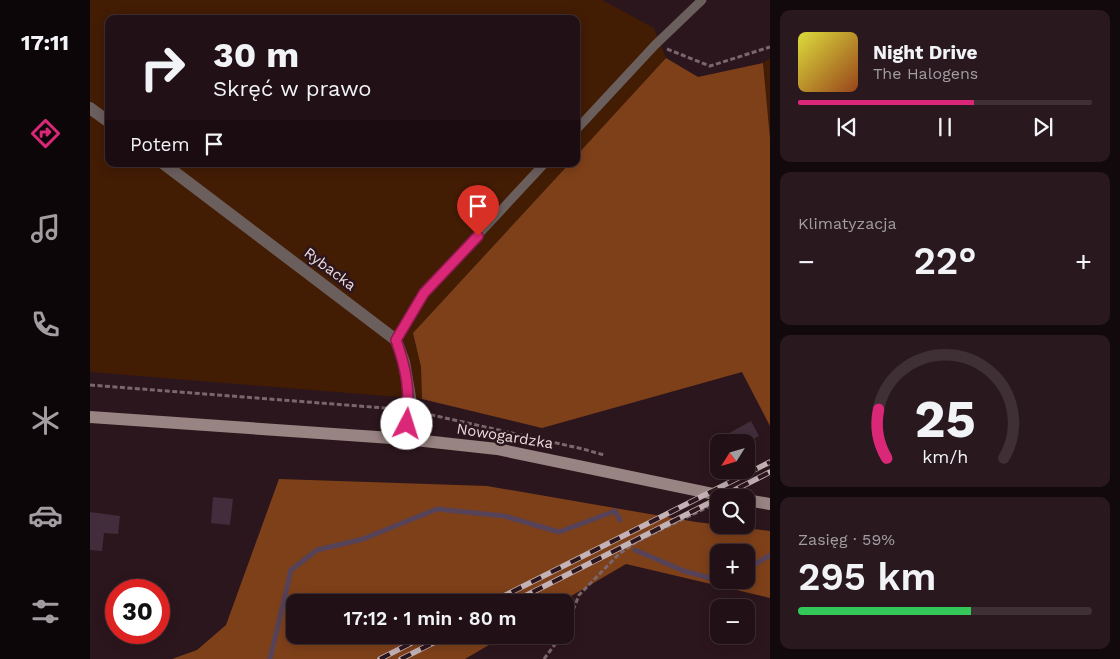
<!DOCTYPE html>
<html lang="pl">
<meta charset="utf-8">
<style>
body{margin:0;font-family:"Work Sans",sans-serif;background:#29191f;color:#f1f3f6;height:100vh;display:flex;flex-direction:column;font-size:19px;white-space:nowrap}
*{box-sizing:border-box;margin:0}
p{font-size:16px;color:#a29da1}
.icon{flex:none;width:28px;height:28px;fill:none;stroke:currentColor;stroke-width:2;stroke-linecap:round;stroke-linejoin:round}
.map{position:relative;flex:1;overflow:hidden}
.details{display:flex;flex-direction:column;gap:10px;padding:10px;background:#12090c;width:350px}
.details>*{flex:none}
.guide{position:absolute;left:15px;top:15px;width:475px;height:152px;border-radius:10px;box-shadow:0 2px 12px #0003,0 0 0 1px #3e3035;background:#211016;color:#f1f3f6;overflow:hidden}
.needle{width:32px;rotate:233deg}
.tools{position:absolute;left:620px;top:434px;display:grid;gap:10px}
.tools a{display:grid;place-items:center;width:45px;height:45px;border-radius:10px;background:#211016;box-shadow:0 2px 12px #0003,0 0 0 1px #3e3035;font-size:25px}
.speed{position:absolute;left:15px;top:579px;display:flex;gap:10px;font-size:25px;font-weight:700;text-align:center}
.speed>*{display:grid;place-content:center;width:65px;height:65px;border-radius:50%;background:#211016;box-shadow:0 2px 12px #0003,0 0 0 1px #3e3035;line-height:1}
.speed .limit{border:8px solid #d22;background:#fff;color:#111}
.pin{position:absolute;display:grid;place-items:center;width:42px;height:42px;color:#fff;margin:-51px -21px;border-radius:50% 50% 50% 0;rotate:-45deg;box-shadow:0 0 5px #0007}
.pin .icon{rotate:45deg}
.me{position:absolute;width:55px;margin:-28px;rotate:5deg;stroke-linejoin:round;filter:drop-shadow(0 0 4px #0008)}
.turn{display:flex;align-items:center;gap:18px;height:105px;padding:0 25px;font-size:22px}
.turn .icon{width:65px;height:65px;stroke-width:2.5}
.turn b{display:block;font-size:35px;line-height:42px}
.then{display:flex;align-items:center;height:48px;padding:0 25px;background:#0003;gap:10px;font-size:19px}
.big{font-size:38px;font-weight:600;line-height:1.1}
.details .widget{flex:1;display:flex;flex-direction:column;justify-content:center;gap:8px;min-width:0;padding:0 18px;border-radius:10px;background:#29191f}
.details .dial{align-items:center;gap:0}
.dial svg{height:130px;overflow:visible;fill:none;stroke:#3e3035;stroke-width:7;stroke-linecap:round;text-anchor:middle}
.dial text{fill:#f1f3f6;stroke:none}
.song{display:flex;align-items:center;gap:15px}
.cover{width:60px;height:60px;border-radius:8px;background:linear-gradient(135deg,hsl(60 70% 55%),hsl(20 70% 35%))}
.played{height:5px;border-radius:2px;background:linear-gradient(90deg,#db2777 60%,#3e3035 60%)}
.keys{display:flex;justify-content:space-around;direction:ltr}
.heat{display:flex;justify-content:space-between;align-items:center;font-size:28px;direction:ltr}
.charge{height:8px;border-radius:4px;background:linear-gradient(90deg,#34c759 59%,#3e3035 0)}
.trip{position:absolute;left:196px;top:594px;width:288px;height:50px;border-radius:10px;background:#211016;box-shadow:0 2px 12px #0003,0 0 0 1px #3e3035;font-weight:600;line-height:50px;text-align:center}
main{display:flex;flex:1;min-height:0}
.menu{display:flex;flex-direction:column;width:90px;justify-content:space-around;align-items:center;background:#0d0609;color:#a29da1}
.menu .icon{width:35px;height:35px}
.menu .active{color:#db2777}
.menu b{font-size:22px;color:#f1f3f6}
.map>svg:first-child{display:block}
.green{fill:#431c04}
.forest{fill:#7e4019;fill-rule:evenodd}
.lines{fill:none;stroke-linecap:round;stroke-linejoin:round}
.stream{stroke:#564259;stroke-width:5}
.building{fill:#412d3b}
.path{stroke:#7a676c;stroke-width:3;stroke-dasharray:5 2.5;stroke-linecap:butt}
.lane{stroke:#6b5f5e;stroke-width:9}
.street{stroke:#6b5f5e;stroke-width:12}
.secondary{stroke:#988482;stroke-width:12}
.rail-casing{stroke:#c3b2b6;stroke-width:5.5}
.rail{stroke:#2c161d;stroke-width:4;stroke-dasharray:11;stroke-linecap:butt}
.route-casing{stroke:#8e194d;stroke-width:12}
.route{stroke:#db2777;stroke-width:9}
.labels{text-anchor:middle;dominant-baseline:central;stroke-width:5;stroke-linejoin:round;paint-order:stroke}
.street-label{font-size:15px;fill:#eadbde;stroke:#2c161d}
</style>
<main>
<nav class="menu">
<b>17:11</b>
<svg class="icon active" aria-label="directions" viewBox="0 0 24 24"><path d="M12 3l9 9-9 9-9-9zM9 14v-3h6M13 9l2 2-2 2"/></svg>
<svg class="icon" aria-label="music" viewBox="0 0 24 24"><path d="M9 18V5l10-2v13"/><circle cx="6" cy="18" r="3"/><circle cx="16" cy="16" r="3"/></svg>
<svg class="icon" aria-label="phone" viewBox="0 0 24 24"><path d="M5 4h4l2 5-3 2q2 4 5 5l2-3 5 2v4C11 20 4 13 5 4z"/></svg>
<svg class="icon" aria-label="climate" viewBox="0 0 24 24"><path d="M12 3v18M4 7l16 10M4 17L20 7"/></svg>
<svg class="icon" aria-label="car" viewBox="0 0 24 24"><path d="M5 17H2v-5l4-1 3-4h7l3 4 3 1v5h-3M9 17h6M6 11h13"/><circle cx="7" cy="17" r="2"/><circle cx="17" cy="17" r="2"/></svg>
<svg class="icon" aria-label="filters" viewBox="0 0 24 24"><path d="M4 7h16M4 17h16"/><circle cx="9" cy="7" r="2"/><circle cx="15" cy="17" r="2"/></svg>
</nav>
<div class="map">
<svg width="680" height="659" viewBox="0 0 680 659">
<rect width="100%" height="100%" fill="#2c161d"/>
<g class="green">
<path d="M0,0H512L564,28L576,58L486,156V19H19V164H479L323,333L331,367L332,399L0,372Z"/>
<path d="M680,58V138L673,63Z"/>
</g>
<g class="forest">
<path d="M576,58L608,77L673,63L680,138V426L652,372L452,428L332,399L331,367L323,333L479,164H486V156Z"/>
<path d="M189,479L397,486L606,522L680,531V598L536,564L471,602H205V635H416L375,659H82L107,650L136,625ZM629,552H656V580H629Z"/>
</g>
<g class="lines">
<g class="stream">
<path d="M545,550L594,571L638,583L642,580"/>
<path d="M656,570L680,555"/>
<path d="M180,659L201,570L227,550L273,539L347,509L414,516L469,532L525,511L530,520"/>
</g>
</g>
<g class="building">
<path d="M661,421L669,436L657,442H623Z"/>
<path d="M123,497L143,499L140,525L121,523Z"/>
<path d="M0,512L30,516L28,534L14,533L12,551L0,550Z"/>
</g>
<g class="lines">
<g class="path">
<path d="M577,49L620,66L680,47"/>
<path d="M0,385L307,409"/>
<path d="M333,413L493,449L514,455"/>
<path d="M475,631L489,595L529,554L548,541L618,507"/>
<path d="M454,659L472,635"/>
</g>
<g class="lane">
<path d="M486,130L565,45L612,0"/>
<path d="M306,340L334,293L454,164"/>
</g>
<g class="street">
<path d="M0,108L19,122"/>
<path d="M74,164L306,340L314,362L320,397L316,439"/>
</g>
<g class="secondary">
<path d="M0,417L316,439L407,449L643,498"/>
<path d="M656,500L680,504"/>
</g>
<defs>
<g id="rail">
<path d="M629,498L680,472"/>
<path d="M402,602L680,462"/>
<path d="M423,602L629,498"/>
<path d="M290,659L337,635"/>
<path d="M311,659L359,635"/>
</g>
</defs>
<use href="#rail" class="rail-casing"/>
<use href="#rail" class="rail"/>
</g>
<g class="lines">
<defs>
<path id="route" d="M317,424C320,392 317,371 306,340L334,293L388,236"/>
</defs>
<use href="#route" class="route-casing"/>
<use href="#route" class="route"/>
</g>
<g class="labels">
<g class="street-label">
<text transform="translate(240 269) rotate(37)">Rybacka</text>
<text transform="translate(415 436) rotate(9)">Nowogardzka</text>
</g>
</g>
</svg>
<div class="tools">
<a><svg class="needle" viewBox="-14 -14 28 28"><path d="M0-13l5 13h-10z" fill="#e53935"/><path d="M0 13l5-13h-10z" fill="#a29da1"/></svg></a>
<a><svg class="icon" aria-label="search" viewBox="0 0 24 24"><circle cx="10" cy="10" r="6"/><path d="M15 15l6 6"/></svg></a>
<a>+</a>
<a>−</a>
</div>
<div class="speed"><div class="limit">30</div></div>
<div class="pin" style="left:388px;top:236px;background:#d93025"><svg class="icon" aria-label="arrive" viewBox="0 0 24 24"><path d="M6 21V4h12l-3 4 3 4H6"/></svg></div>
<svg class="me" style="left:317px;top:424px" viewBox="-20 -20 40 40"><circle r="19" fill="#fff"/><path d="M0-13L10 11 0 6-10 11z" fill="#db2777"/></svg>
<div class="trip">17:12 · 1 min · 80 m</div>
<div class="guide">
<div class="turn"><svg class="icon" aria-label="right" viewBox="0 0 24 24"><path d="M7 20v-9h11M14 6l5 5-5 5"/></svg><div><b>30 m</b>Skręć w prawo</div></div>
<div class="then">Potem<svg class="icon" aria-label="arrive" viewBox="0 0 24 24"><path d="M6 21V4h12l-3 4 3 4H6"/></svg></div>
</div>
</div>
<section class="details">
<div class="widget">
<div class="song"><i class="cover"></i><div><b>Night Drive</b><p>The Halogens</p></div></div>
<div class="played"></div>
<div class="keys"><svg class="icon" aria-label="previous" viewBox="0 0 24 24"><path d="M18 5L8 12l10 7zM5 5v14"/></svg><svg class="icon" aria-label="pause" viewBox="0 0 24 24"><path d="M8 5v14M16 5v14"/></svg><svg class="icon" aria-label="next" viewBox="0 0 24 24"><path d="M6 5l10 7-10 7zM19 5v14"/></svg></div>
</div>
<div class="widget"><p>Klimatyzacja</p>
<div class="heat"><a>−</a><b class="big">22°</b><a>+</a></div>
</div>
<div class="widget dial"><svg viewBox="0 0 100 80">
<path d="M14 69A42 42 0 1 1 86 69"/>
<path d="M14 69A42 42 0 0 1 9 39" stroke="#db2777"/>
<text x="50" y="56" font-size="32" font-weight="700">25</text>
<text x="50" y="72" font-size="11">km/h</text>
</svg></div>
<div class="widget"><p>Zasięg · 59%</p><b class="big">295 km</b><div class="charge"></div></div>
</section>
</main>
